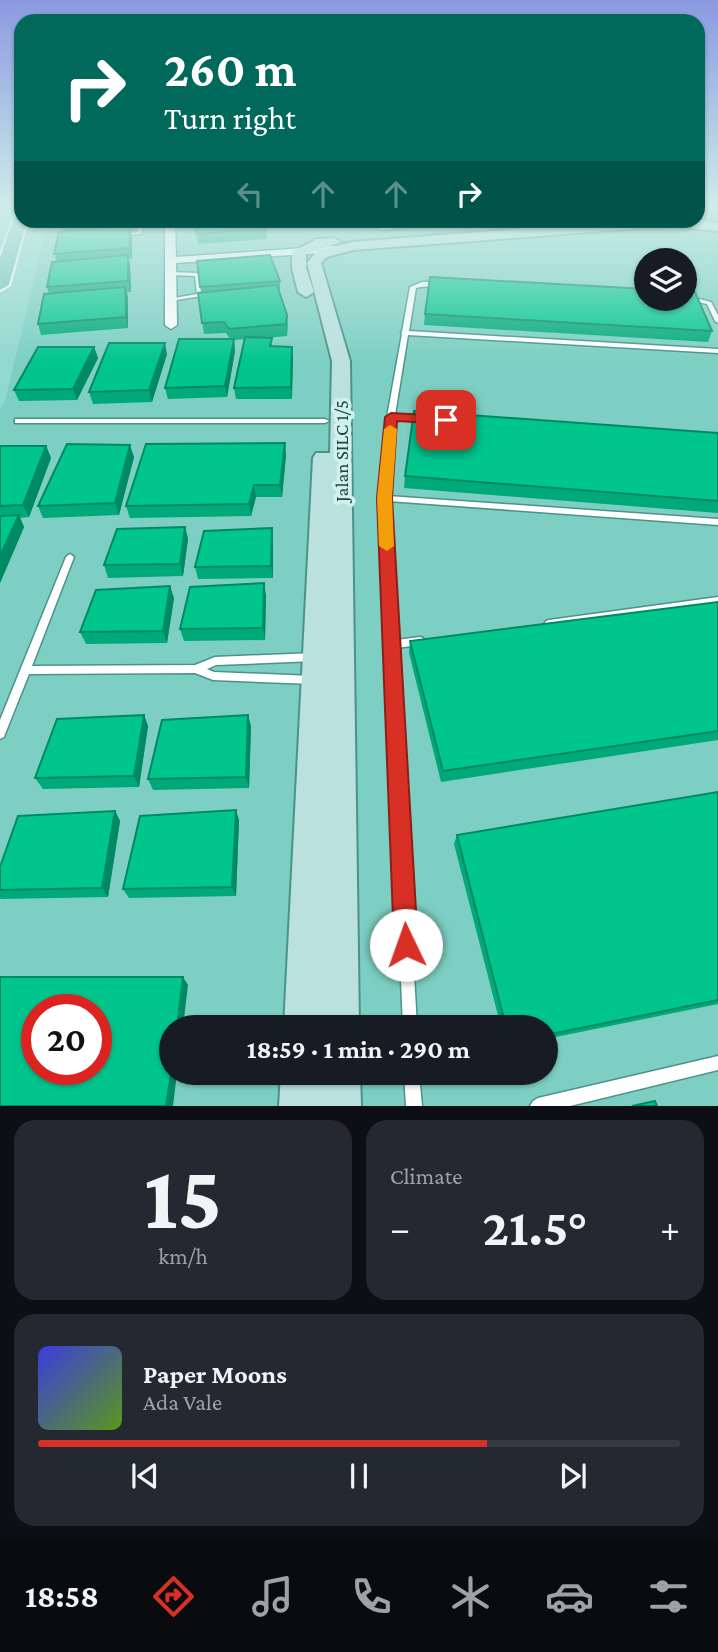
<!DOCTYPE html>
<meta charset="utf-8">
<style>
body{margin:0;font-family:"Crimson Pro",serif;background:#242831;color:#f1f3f6;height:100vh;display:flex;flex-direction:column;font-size:26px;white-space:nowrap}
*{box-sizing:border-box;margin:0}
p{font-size:23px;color:#9ea1a6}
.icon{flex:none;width:38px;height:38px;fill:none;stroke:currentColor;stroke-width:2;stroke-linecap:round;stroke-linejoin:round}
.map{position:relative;height:1106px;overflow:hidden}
.side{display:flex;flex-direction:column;gap:14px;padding:14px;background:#0d0f14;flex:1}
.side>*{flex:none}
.hud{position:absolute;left:14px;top:14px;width:691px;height:214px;border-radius:21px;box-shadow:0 2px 5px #0004;background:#00695c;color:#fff;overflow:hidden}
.controls{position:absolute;left:634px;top:248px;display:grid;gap:14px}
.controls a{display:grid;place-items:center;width:63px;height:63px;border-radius:50%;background:#171b24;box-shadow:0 2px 5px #0004;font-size:35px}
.speed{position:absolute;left:21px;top:994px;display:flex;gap:14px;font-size:35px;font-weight:700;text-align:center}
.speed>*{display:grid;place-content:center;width:91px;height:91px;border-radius:50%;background:#171b24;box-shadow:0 2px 5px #0004;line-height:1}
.speed .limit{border:10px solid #d22;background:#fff;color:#111}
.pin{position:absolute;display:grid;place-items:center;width:60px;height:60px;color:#fff;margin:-30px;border-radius:14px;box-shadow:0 4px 10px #0006}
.me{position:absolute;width:77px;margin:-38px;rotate:357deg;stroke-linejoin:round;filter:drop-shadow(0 0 5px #0008)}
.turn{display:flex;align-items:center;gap:24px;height:147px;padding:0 35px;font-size:32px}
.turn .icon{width:91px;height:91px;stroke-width:2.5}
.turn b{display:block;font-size:49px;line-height:60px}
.lanes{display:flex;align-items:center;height:66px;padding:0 35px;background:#0003;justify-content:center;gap:35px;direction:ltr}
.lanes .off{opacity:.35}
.big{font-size:52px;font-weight:700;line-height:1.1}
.side .tile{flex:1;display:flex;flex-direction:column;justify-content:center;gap:10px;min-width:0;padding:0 24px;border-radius:21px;background:#242831}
.side .dial{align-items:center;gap:0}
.dial b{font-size:91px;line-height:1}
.song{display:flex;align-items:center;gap:21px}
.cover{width:84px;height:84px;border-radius:10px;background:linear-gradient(135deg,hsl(240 70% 55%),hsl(90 70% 35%))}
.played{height:7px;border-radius:4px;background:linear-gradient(90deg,#d93025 70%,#363941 70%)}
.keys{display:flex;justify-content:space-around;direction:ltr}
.heat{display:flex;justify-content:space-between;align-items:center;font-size:38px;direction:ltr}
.side .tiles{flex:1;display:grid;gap:14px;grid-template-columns:1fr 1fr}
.tile:last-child{grid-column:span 2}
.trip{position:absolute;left:159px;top:1015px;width:399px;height:70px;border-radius:35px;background:#171b24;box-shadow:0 2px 5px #0004;font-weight:700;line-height:70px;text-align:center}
.tabs{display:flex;height:112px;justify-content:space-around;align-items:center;background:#090b0e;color:#9ea1a6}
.tabs .icon{width:49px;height:49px}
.tabs .selected{color:#d93025}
.tabs b{font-size:32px;color:#f1f3f6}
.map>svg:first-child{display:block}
.built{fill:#7dcfc3;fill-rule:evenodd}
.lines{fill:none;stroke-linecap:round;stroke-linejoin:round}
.lane-casing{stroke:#4c9289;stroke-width:3}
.street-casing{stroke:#4c9289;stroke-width:3}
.secondary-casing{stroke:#4c9289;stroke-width:4}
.primary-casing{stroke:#fff;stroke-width:4}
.lane{fill:#fff;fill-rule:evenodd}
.street{fill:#fff;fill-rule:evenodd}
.secondary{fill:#bbe1de;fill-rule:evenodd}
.primary{fill:#77c4bc;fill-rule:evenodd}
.wall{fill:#00a979}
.shaded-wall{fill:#008a63}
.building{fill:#00c58d;stroke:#008a63;stroke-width:2;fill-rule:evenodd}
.route{fill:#d93025;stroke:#8d1f18;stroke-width:2}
.slow{fill:#f59e0b}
.labels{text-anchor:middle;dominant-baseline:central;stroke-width:7;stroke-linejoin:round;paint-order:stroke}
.street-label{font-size:19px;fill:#24413d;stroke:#cff2ec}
</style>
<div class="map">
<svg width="718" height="1106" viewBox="0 0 718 1106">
<rect width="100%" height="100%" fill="#91d8ce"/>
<path class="built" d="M698,208H718V1106H0V409L5,401L48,221L698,220ZM646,261H684V299H646ZM37,1010H96V1069H37ZM172,1027H546V1073H172Z"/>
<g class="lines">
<defs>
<g id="lane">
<path d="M152,220L144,223L141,234L119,236L117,235L137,232L140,221Z"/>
<path d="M462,220H486L381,230L379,229L381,228Z"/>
<path d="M541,220H547L550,224L546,225Z"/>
<path d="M169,272L199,273L202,296L169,301V299L197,294L195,276L171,275L168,273Z"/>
<path d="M422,282H441L444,284C436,288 425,285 416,288L409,331L718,349V353L408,335L395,415L424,417L428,419L424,421L394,419L388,496L718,519V525L388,501L396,640L420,637L423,638L425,641L423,644L420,645L396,648L417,1027H403L380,498L387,417L402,334L401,333L402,332L410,287Z"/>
<path d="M684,295L711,302L718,315V323L715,321L707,304L684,299Z"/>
<path d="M15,419H325L329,421L325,423H15Z"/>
<path d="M70,554L74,557L32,666L195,665L215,657L315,653L319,654L320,657L319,660L315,661L216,665L207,669L214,672L313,676L317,677L318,680L317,683L313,684L213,680L195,673L29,674L5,734L4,737L0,739V720L66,557Z"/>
<path d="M718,597V605L549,628L546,627L544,624L546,621L549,620Z"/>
<path d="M718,1056V1070L570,1106H530L533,1101L538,1098Z"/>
<path d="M404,1073H419L422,1106H406Z"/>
</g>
<path id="street" d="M165,220H175L176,257L335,246L340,249L335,252L176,263L177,325L171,329L165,325Z"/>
<g id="secondary">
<path d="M698,219L718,223V231L672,226L353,250L327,257L321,263L350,361L359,1027H284L313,458L316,453H330L332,361L307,263L317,251L352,242L633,220Z"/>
<path d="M317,239L334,238L341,242L306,254V268L314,292L306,297L298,292L292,268V252Z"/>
<path d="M281,1073H360L361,1106H279Z"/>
</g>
<path id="primary" d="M21,213V220H27L9,285L0,290V258L14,217Z"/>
</defs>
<use href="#lane" class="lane-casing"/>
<use href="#street" class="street-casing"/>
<use href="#secondary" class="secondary-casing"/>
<use href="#primary" class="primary-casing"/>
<use href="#lane" class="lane"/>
<use href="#street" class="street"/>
<use href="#secondary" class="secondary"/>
<use href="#primary" class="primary"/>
</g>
<g class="wall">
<path d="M133,220L134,230L130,231L132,259H129L130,265L131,292H127L128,297V328L41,335L38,324L49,294L47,287L57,261L54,254L63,231L61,225Z"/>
<path d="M194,220L266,229L267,239L198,244Z"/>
<path d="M197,261L280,281V291L279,292L287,315L288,326L287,336L264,338L273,346L292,347V399H236L234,388L245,339L234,340L235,351L227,397L168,399L165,388L230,339L226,333L204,334L198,293H201Z"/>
<path d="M425,314L712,331L708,342L424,325Z"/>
<path d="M94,347L98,358L77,400L19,401L14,390Z"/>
<path d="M167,354L152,402L93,404L89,392Z"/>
<path d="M718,433V513L404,488L405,476Z"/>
<path d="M0,446H46L51,458L29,517L20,518L24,527L0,583Z"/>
<path d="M286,455L282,497H256L251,516L130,518L126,506Z"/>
<path d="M134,457L119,515L43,518L38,506Z"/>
<path d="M185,527L188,539L183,576L108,578L104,565Z"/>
<path d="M273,540V578L198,579L195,567Z"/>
<path d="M266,595L265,640L184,641L180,629Z"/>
<path d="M174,598L167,643L86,644L80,632Z"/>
<path d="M718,602V740L441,782L409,653L410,641Z"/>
<path d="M144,715L148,726L139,787L43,789L35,778Z"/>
<path d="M248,715L251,727L249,788L153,790L148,779Z"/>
<path d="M718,792V1004L546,1039V1027H501L454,844L457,835Z"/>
<path d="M115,811L120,821L108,897L1,899L0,898V867Z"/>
<path d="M239,820L236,896L129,898L123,889Z"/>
</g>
<g class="shaded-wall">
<path d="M129,226L132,236V259L130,248Z"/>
<path d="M128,255L130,265L131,292L128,281Z"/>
<path d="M125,287L128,297V328L126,317Z"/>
<path d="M234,339L235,351L227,397L225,386Z"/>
<path d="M165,343L167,354L152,402L149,390Z"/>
<path d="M94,347L98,358L77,400L73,389Z"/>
<path d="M292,347L293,359L292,399L291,387Z"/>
<path d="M285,443L286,455L282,497L280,485Z"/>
<path d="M130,445L134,457L119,515L115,503Z"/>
<path d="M46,446L51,458L29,517L23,505Z"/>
<path d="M254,485L256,497L251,516L249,504Z"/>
<path d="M19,515L24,527L0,583V556Z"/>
<path d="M185,527L188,539L183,576L180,564Z"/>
<path d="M272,528L273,540V578L271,566Z"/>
<path d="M264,583L266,595L265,640L263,628Z"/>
<path d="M170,586L174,598L167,643L163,631Z"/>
<path d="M144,715L148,726L139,787L134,776Z"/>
<path d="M248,715L251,727L249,788L246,777Z"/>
<path d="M236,810L239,820L236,896L232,887Z"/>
<path d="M115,811L120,821L108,897L102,888Z"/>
<path d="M183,977L188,985L183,1027H177Z"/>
<path d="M172,1067V1073H177L173,1106H166Z"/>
</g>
<g class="building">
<path d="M62,220H131V221L61,225Z"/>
<path d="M194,220H263L266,229L196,234Z"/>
<path d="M129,226L130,248L54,254L59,232Z"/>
<path d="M128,255V281L47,287L52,262Z"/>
<path d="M270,255L280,281L200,287L197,261Z"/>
<path d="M430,277L646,289V299H684V291L695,292L712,331L425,314Z"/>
<path d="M277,285L287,315L286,324L229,329L224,322L202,323L198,293Z"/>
<path d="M125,287L126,317L38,324L44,294Z"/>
<path d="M245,337L272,338L270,346L292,347L291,387L234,388Z"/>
<path d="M179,339H234L225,386L165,388Z"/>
<path d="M109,343H165L149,390L89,392Z"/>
<path d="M38,347H94L73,389L14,390Z"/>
<path d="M414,411L718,433V501L405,476Z"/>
<path d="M285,443L280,485H254L249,504L126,506L146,444Z"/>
<path d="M67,444L130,445L115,503L38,506Z"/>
<path d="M0,446H46L23,505L0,506Z"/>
<path d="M19,515L0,556V516Z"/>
<path d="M185,527L180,564L104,565L117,529Z"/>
<path d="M272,528L271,566L195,567L204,531Z"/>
<path d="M264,583L263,628L180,629L190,587Z"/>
<path d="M170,586L163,631L80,632L96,590Z"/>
<path d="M718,602V731L443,771L410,641Z"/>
<path d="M144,715L134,776L35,778L57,719Z"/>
<path d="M248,715L246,777L148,779L162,720Z"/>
<path d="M718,792V1000L546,1035V1027H506L457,835Z"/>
<path d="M236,810L232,887L123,889L140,816Z"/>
<path d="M115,811L102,888L0,890V867L18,816Z"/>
<path d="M0,977H183L177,1027H172V1067L166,1106H0ZM37,1010H96V1069H37Z"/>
<path d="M655,1101L657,1106H632Z"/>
</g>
<linearGradient id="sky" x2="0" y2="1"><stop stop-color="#8b99e1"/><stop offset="0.57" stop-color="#ceede9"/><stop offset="1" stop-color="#ceede9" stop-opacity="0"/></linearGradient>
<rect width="718" height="363" fill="url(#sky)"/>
<path class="route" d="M391,413L446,416L452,420L446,424L397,421L392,498L418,945L415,954L406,958L397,954L394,945L377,498L385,417Z"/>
<path class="slow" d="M390,425L397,429L392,498L394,546L387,551L379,546L377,498L384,429Z"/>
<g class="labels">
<g class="street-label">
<text transform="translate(341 451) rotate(-90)">Jalan SILC 1/5</text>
</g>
</g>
</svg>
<div class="controls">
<a><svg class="icon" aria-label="layers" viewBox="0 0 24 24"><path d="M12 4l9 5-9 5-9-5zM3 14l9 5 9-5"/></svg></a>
</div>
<div class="speed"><div class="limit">20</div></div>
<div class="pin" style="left:446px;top:420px;background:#d93025"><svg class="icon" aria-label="arrive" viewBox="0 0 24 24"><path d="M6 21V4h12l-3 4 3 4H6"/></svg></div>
<svg class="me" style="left:406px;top:945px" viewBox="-20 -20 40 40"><circle r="19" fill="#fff"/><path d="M0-13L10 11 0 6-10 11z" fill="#d93025"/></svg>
<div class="trip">18:59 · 1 min · 290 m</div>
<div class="hud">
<div class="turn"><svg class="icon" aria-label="right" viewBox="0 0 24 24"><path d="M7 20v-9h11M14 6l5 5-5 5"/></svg><div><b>260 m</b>Turn right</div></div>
<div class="lanes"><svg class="icon off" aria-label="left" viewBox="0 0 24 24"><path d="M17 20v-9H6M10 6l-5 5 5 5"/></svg><svg class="icon off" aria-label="ahead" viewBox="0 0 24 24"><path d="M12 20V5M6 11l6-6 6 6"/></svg><svg class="icon off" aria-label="ahead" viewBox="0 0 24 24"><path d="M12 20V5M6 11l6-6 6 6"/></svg><svg class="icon" aria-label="right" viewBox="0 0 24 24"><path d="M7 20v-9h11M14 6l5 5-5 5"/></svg></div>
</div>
</div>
<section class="side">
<div class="tiles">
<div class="tile dial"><b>15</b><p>km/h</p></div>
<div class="tile"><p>Climate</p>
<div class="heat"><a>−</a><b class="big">21.5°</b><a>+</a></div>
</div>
<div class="tile">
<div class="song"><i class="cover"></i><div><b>Paper Moons</b><p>Ada Vale</p></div></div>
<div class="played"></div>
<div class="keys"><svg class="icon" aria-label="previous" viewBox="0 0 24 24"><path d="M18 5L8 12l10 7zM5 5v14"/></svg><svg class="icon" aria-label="pause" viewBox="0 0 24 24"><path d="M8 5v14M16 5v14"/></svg><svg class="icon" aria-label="next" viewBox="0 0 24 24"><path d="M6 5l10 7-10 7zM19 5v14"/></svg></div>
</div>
</div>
</section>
<nav class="tabs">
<b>18:58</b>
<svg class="icon selected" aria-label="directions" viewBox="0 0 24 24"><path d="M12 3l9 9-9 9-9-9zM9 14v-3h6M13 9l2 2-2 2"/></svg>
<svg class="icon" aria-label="music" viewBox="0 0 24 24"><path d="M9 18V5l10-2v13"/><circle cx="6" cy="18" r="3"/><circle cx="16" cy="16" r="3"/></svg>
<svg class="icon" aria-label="phone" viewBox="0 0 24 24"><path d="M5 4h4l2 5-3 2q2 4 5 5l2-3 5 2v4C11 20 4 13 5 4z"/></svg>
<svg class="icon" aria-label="climate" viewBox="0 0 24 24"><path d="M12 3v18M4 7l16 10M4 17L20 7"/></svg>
<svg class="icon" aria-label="car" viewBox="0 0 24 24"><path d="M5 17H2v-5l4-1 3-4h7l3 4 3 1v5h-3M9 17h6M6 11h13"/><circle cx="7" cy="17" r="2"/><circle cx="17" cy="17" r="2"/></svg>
<svg class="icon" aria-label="filters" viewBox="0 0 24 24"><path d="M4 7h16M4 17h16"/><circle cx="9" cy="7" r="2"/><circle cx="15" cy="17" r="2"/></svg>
</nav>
